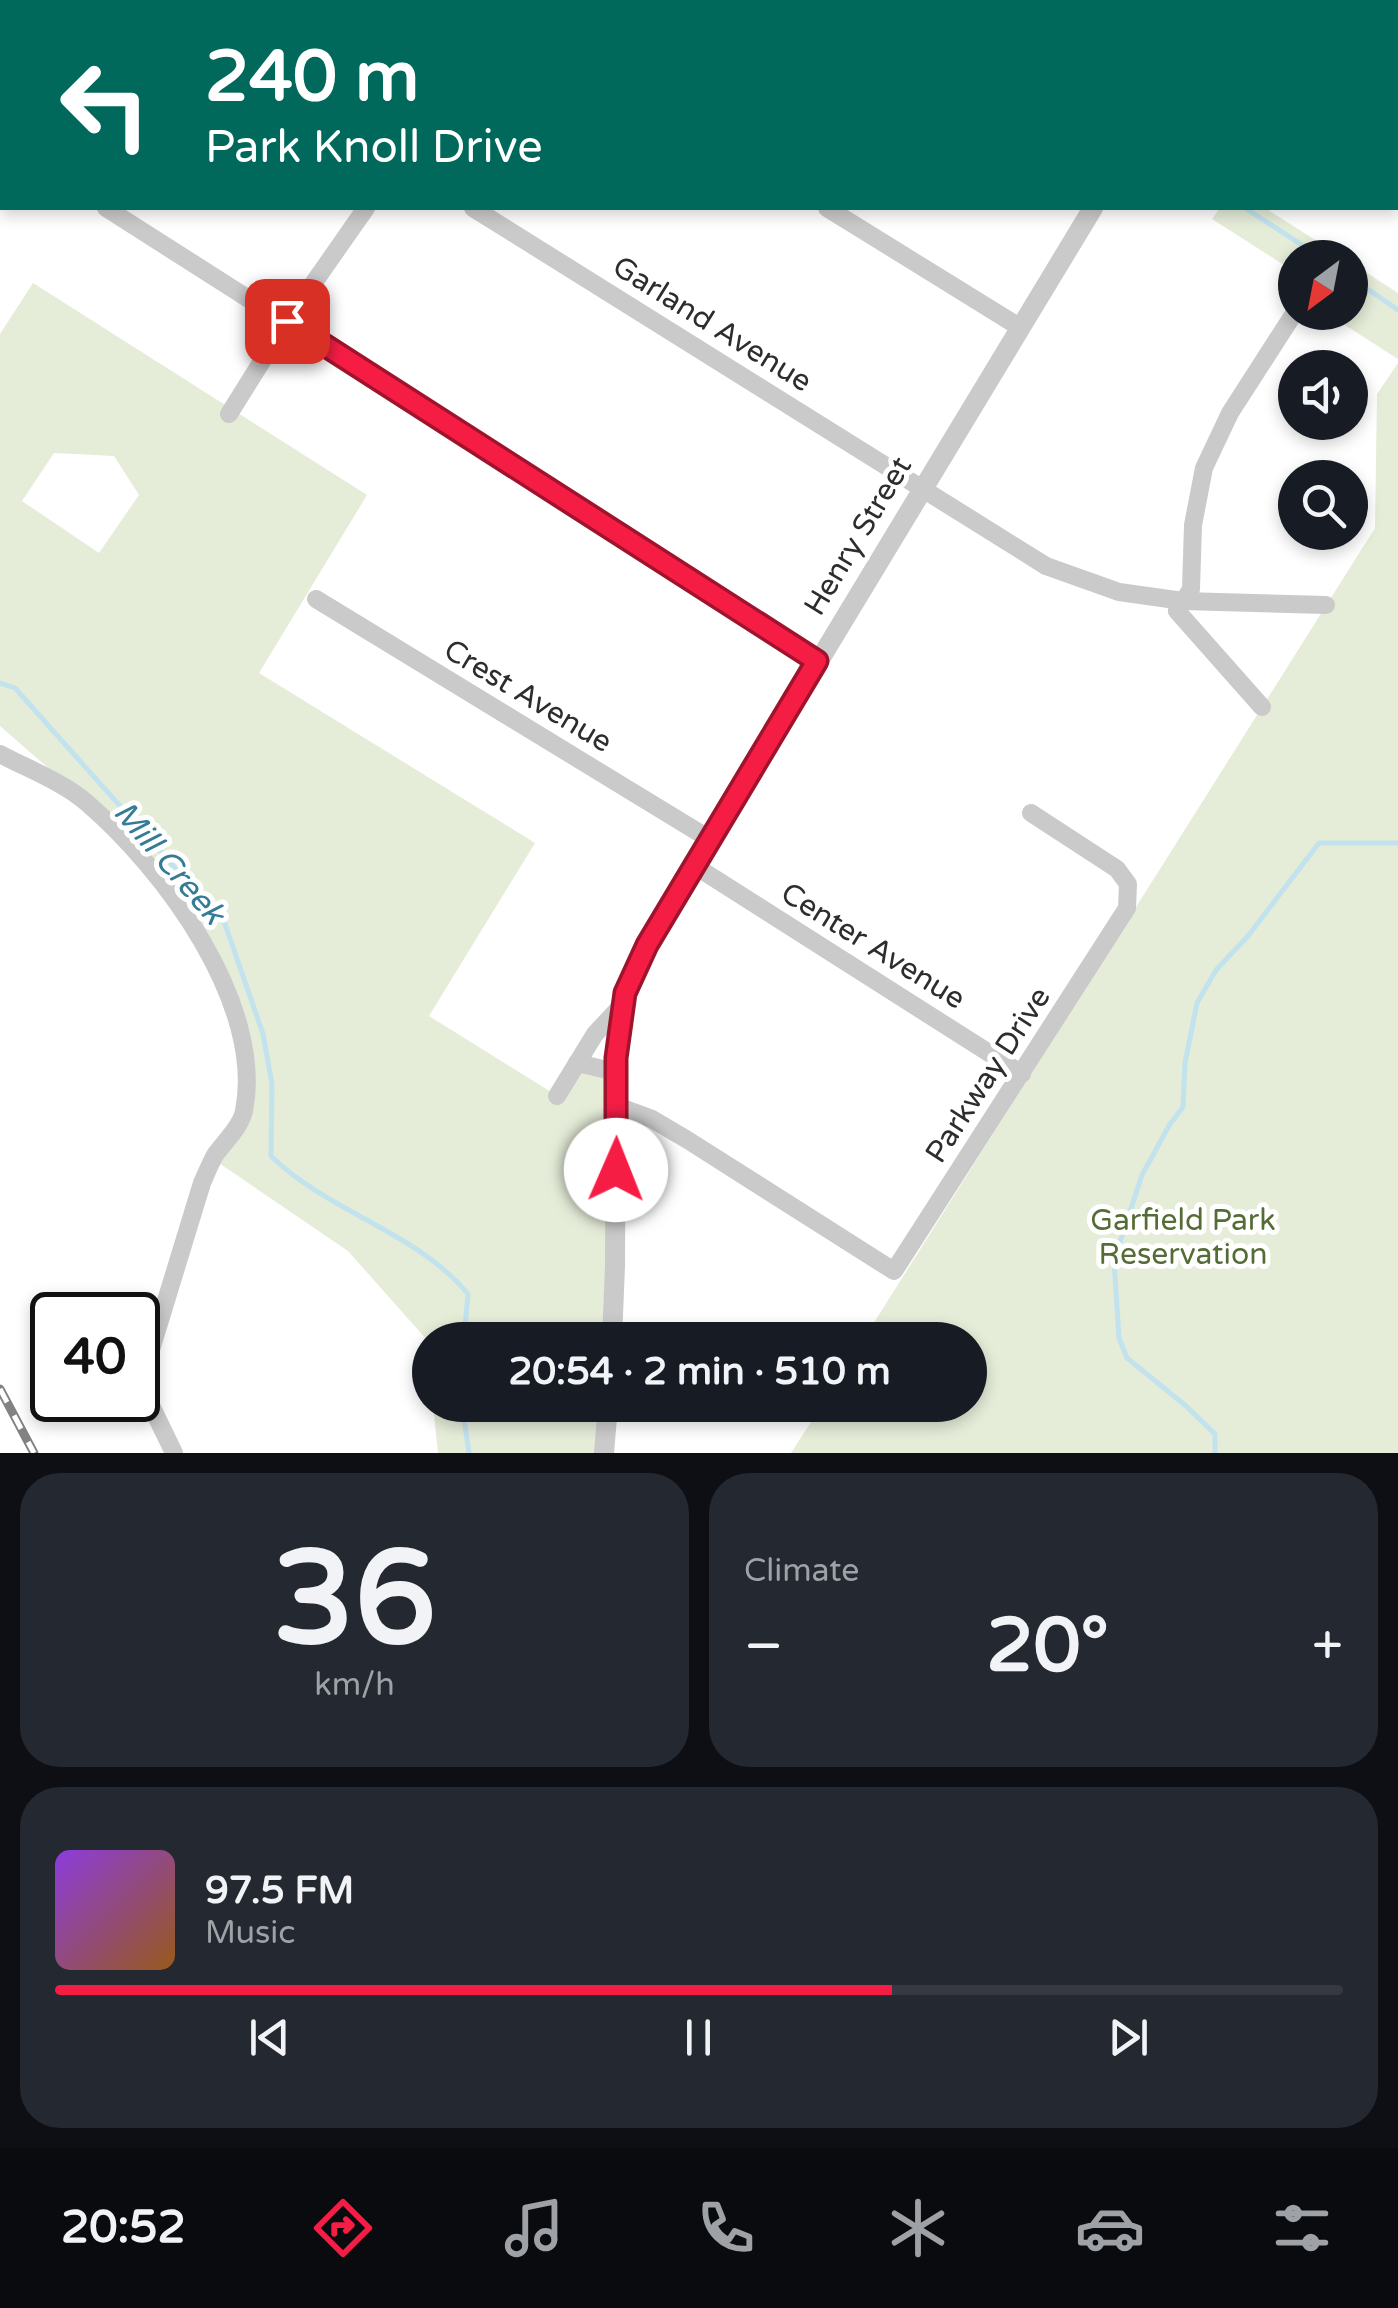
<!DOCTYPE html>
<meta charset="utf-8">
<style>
body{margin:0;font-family:"Varela Round",sans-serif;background:#242831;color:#f1f3f6;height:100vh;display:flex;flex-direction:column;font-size:38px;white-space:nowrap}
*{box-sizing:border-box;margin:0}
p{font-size:32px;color:#9ea1a6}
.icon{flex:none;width:55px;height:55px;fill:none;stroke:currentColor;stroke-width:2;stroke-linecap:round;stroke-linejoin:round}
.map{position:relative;height:1453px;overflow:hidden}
.sheet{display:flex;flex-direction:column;gap:20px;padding:20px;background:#0d0f14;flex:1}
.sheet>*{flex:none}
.banner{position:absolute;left:0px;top:0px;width:1400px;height:210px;box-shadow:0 5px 15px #0003;background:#00695c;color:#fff;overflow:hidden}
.needle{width:65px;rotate:212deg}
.buttons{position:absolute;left:1278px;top:240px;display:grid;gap:20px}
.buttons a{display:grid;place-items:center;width:90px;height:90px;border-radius:50%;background:#171b24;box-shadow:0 5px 15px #0003;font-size:50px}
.speed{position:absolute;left:30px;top:1292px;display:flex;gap:20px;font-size:50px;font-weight:700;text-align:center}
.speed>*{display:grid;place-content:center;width:130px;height:130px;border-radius:50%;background:#171b24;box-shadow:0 5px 15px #0003;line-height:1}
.speed .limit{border:5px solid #111;border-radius:15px;background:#fff;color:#111}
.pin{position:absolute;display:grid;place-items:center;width:85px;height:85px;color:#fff;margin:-42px;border-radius:20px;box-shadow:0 5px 15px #0006}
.me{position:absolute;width:110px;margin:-55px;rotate:1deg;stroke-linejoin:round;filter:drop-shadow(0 0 8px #0008)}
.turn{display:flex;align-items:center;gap:35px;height:210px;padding:0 40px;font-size:45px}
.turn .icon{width:130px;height:130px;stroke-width:2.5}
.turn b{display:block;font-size:70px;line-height:85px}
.big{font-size:75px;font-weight:700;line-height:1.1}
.sheet .card{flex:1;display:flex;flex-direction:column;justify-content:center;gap:15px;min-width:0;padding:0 35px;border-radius:40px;background:#242831}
.sheet .dial{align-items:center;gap:0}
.dial b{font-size:130px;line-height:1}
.song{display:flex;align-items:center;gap:30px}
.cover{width:120px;height:120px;border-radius:15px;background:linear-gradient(135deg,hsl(270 70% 55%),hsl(30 70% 35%))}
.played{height:10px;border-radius:5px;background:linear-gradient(90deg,#f61d45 65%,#363941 65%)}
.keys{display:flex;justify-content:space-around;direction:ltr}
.heat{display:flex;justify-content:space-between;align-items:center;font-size:55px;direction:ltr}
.sheet .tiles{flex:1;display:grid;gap:20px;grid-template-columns:1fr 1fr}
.card:last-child{grid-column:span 2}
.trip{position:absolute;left:412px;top:1322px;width:575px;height:100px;border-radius:50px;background:#171b24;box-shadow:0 5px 15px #0003;font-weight:700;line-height:100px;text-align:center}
.tabs{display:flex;height:160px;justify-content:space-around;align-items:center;background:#090b0e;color:#9ea1a6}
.tabs .icon{width:70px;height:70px}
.tabs .active{color:#f61d45}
.tabs b{font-size:45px;color:#f1f3f6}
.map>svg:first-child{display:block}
.green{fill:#e5ecd8;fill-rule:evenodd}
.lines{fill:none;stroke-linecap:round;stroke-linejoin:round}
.stream{stroke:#c2e2ee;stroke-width:5}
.minor{stroke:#cacaca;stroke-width:18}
.tertiary{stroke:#cacaca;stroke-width:20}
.rail-casing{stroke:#828282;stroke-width:9}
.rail{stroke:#fff;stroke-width:5;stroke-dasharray:15;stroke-linecap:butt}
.route-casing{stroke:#a0132d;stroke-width:25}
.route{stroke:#f61d45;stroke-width:18}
.labels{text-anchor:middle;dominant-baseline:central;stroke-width:10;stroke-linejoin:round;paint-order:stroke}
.street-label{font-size:30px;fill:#2d2d2d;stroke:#fff}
.park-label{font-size:30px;fill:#566c36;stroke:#fff}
.water-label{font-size:32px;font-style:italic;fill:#347b96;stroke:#fff}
</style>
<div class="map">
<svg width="1398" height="1453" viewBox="0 0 1398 1453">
<rect width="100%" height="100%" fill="#fff"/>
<g class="green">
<path d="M1220,208H1265L1342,257L1295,258V272L1212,219Z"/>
<path d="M1350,262L1398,293V359L1326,313L1350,312Z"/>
<path d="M33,283L367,495L259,673L535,843L429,1016L556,1095L577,1063L616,1072L612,1340H430V1372L427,1340L348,1251L213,1159L243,1115L234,1008L160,876L85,800L0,726V334ZM54,453L114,456L139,495L99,553L22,501Z"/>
<path d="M1398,363V1453H791L822,1405H970V1340H863L1375,528L1377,394Z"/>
<path d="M433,1405H608L604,1453H438Z"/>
</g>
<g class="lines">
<g class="stream">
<path d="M1245,208L1322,258"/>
<path d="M1350,277L1398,310"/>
<path d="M0,683L15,688L225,924L263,1034L272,1084L271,1156C328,1212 417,1232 468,1294L464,1340"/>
<path d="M462,1405L469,1453"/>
<path d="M1215,1453V1434L1186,1406L1127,1358L1119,1338L1114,1260L1142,1175L1170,1124L1183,1107L1185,1063L1197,1003L1216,970L1248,936L1319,843H1398"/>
</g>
<g class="minor">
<path d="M139,0L143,2"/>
<path d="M491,0L495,2"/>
<path d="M842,0L846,2"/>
<path d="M601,2L605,0"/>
<path d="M0,141L2,143"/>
<path d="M106,208L817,661"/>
<path d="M473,208L1046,566L1119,592L1183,601L1326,605"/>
<path d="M827,208L1021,328"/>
<path d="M229,414L287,321L366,208"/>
<path d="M316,599L711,840"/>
<path d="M1262,707L1177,611L1191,589L1193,525L1204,468L1230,413L1295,312"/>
<path d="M0,754C28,769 63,782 87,803C164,869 265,1004 244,1111C240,1128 225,1141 215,1155C210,1164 206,1174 202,1183L146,1366L144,1391L174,1453"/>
<path d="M695,866L1022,1074"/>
<path d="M577,1063L616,1072"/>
<path d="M557,1096L595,1034L623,1004"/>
<path d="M617,1106L652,1119L686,1139L894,1271L1127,908L1128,884L1117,869L1031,813"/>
</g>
<g class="tertiary">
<path d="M1222,0L1226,2"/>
<path d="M612,1340L615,1266L616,1058L625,993L647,945L1093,208"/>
<path d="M604,1453L608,1405"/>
</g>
<defs>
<path id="rail" d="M0,1389L34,1453"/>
</defs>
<use href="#rail" class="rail-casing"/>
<use href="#rail" class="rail"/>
</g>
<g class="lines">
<defs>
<path id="route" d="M287,321L817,661L647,945L625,993L616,1058V1170"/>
</defs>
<use href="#route" class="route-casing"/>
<use href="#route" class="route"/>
</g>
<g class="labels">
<g class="street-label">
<text transform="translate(712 324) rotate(32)">Garland Avenue</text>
<text transform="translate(858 536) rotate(-59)">Henry Street</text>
<text transform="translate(528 696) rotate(31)">Crest Avenue</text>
<text transform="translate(873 946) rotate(32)">Center Avenue</text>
<text transform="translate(988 1075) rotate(-57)">Parkway Drive</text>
</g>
<g class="park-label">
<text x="1183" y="1220">Garfield Park<tspan x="1183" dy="34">Reservation</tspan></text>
</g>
<g class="water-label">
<text transform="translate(169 863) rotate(49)">Mill Creek</text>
</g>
</g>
</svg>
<div class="buttons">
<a><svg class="needle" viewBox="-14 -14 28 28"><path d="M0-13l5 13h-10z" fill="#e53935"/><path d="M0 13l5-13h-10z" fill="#9ea1a6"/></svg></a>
<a><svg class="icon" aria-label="sound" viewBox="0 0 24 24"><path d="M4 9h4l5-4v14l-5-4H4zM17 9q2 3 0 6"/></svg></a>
<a><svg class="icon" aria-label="search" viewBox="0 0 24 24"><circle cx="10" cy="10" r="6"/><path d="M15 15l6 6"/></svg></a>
</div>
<div class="speed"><div class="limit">40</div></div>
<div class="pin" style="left:287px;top:321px;background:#d93025"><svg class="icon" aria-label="arrive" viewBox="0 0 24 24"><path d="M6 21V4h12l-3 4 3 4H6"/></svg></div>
<svg class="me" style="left:616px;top:1170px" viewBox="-20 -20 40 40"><circle r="19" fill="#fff"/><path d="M0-13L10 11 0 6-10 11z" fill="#f61d45"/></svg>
<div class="trip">20:54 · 2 min · 510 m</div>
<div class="banner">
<div class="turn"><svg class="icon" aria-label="left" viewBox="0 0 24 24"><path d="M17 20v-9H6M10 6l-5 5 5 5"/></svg><div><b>240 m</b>Park Knoll Drive</div></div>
</div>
</div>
<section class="sheet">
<div class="tiles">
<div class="card dial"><b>36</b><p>km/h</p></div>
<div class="card"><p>Climate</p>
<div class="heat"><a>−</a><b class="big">20°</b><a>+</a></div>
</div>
<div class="card">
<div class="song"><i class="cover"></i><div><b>97.5 FM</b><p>Music</p></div></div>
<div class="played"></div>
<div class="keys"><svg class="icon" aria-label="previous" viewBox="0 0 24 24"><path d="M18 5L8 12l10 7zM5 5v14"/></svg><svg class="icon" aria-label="pause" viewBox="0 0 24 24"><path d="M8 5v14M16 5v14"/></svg><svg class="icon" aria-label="next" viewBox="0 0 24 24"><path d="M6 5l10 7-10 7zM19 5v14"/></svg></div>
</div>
</div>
</section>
<nav class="tabs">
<b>20:52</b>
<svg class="icon active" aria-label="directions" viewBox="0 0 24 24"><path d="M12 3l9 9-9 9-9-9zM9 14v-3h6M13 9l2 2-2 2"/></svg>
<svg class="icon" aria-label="music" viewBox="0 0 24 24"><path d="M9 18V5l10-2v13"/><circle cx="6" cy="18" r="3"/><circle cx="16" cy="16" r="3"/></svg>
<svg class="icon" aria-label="phone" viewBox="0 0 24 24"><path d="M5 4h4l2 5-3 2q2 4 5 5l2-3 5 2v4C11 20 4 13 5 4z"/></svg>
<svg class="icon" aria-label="climate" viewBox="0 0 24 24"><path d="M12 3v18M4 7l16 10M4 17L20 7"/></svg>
<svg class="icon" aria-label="car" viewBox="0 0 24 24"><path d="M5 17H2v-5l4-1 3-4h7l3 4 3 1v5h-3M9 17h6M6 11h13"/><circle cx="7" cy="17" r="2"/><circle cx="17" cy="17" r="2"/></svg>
<svg class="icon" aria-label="filters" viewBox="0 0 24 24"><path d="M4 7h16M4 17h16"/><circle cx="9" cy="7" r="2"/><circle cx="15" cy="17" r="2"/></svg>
</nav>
